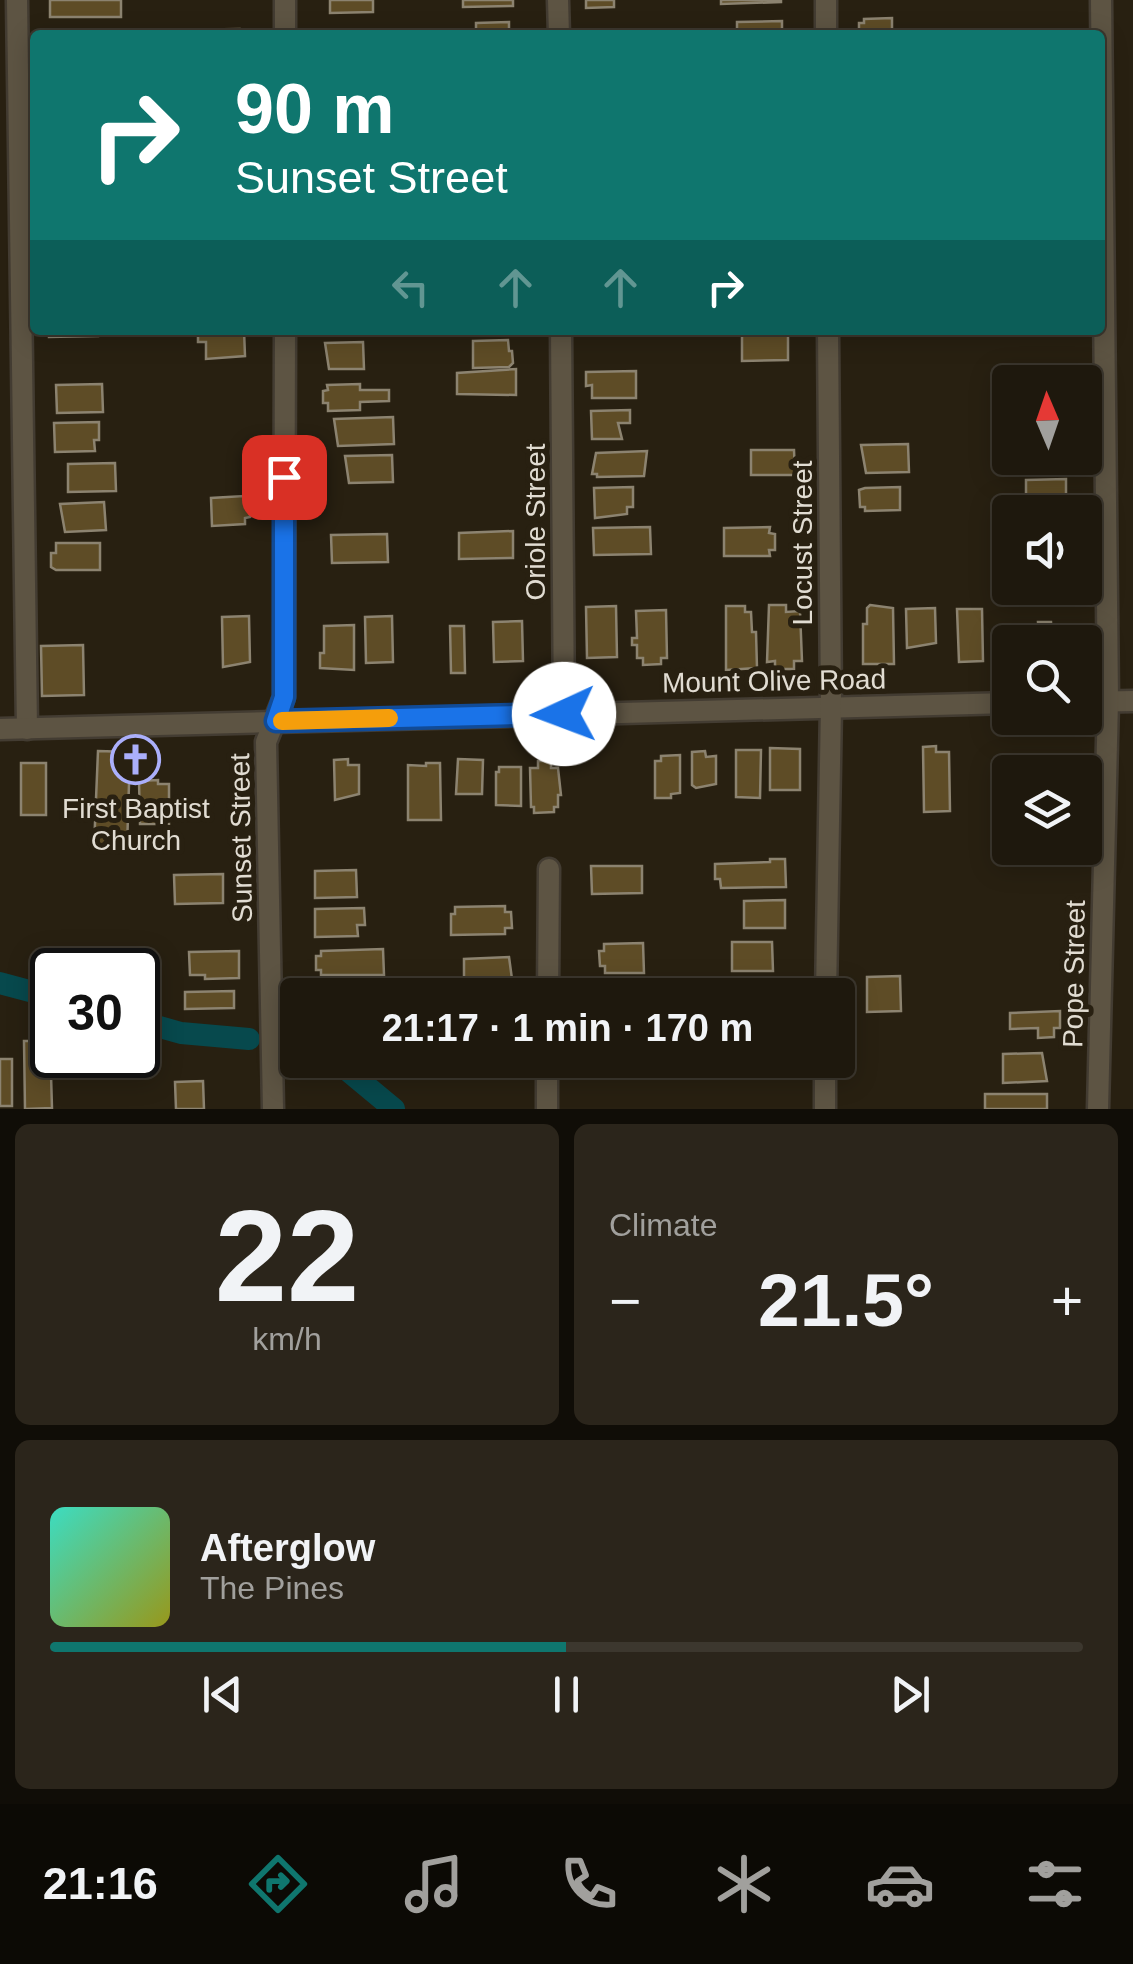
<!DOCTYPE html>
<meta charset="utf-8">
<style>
body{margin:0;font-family:Arial,sans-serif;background:#2b251b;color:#f1f3f6;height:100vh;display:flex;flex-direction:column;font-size:38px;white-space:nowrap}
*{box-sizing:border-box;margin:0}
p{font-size:32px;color:#a1a09d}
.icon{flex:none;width:55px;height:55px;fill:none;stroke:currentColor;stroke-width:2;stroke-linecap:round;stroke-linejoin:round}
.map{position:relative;height:1109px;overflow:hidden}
.drawer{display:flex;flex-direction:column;gap:15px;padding:15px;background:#100d07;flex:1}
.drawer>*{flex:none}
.top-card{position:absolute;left:30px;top:30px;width:1075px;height:305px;border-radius:10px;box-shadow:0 5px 25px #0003,0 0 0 2px #3c372e;background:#0f766e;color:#fff;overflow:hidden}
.needle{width:65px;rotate:358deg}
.fabs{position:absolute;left:992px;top:365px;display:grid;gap:20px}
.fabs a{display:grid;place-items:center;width:110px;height:110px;border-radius:10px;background:#1e180d;box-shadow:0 5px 25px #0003,0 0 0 2px #3c372e;font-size:50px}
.speed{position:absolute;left:30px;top:948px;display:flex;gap:20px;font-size:50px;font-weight:700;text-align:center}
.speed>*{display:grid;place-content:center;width:130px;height:130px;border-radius:50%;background:#1e180d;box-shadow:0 5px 25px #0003,0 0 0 2px #3c372e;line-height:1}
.speed .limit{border:5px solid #111;border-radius:15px;background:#fff;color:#111}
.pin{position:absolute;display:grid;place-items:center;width:85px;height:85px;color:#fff;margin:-42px;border-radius:20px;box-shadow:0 5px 15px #0006}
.me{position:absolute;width:110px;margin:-55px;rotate:268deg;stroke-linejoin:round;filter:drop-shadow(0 0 8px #0008)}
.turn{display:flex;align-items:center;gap:35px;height:210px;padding:0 40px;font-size:45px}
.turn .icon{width:130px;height:130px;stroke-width:2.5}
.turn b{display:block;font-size:70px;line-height:85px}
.lanes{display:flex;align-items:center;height:95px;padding:0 40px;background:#0003;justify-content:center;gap:50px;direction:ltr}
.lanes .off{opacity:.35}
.big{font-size:75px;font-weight:600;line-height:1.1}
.drawer .card{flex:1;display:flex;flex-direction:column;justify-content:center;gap:15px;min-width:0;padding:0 35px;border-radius:15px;background:#2b251b}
.drawer .dial{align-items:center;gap:0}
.dial b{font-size:130px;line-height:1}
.song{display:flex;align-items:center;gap:30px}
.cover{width:120px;height:120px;border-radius:15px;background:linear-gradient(135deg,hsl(170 70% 55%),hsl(60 70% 35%))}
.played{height:10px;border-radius:5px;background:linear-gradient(90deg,#0f766e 50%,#3c372e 50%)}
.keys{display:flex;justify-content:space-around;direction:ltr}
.heat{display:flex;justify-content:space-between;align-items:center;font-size:55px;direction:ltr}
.drawer .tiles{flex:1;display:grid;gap:15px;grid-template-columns:1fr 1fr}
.card:last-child{grid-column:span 2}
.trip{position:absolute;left:280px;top:978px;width:575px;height:100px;border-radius:10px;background:#1e180d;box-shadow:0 5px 25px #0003,0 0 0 2px #3c372e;font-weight:600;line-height:100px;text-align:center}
.tab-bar{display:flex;height:160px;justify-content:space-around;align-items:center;background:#0c0a05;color:#a1a09d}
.tab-bar .icon{width:70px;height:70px}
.tab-bar .on{color:#0f766e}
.tab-bar b{font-size:45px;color:#f1f3f6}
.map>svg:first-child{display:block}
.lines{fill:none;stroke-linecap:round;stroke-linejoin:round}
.canal{stroke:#07494d;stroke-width:22}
.building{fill:#5e4c26;stroke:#8c8370;stroke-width:2.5}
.minor-casing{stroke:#433c32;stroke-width:25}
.minor{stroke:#5d5443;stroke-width:20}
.route-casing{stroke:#114b97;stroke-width:25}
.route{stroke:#1a73e8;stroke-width:18}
.slow{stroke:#f59e0b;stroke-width:18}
.labels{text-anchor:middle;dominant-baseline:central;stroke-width:10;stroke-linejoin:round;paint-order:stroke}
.street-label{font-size:28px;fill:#e1dcd2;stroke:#282011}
.poi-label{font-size:28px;fill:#e1dcd2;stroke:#282011}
</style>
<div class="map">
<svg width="1133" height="1109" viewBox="0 0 1133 1109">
<rect width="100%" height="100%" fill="#282011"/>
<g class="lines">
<g class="canal">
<path d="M0,983L52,997"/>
<path d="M138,1021L181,1033L249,1039"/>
<path d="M296,1041L298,1042"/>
<path d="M335,1060L394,1109"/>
</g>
</g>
<g class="building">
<rect x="50" y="0" width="71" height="17"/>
<path d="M330,0H373V12L330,13Z"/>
<path d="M463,0H513V6L463,7Z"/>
<path d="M586,0H614V7L586,8Z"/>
<path d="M721,0H781V2L721,4Z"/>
<path d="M892,18V35H859V23H864V19Z"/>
<path d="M782,21V34L737,35V22Z"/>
<path d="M509,22V32H514V35H476V23Z"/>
<path d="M240,29L245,31V35H173V30Z"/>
<path d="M49,330H98V336L49,337Z"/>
<path d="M198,330H244L245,356L206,359V342H198Z"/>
<path d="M770,333L788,334V360L742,361V335Z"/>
<path d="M508,340L509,351H512L513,363L509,367L473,368V341Z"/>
<path d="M363,342L364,369H329L325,343Z"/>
<path d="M516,369V395L457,394V373Z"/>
<path d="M636,371V398H592V385L586,386V372Z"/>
<path d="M102,384L103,412L57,413L56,385Z"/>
<path d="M360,384V390H389V401L360,402V410L328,411V403H323V391L328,390L327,385Z"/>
<rect x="998" y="404" width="12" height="29"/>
<path d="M630,410V423H618L622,439H592L591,411Z"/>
<path d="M393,417L394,444L338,446L334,419Z"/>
<path d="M99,422V440H94L95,451L55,452L54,423Z"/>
<path d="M908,444L909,472L866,473L861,445Z"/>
<path d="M751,450H794L795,475H751Z"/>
<path d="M647,451L644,476L597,477V474H592L596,453Z"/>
<path d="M392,455L393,482L349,483L345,456Z"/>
<path d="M1019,458H1065V467H1031V464L1019,465Z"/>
<path d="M115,463L116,491L68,492V464Z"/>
<path d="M1066,479V507H1026V480Z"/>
<path d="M633,487V507H627V514L595,518L594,488Z"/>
<path d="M900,487V510L865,511V507H860L859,490L865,488Z"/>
<path d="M244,496V502H250V517L245,518V524L212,526L211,498Z"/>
<path d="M104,502L106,530L65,532L60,504Z"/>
<path d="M650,527L651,554L594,555L593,528Z"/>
<path d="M770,527L769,533L775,534V550H769L770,556H724V528Z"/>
<path d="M513,531V558L459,559V533Z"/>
<path d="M387,534L388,562L332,563L331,535Z"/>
<path d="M56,543H100V570H56L51,567V553H56Z"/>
<path d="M769,605H786V612L800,611L802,661H794V669H775V661L767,662Z"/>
<path d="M870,605L893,608L894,664H863V624H867V608Z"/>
<path d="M616,606L617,657L587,658L586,607Z"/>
<path d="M726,606H745V612H751L752,632H756L757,668L726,670Z"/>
<path d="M935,608L936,643L907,648L906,609Z"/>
<path d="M957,609H982L983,661L959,662Z"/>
<path d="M666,610L667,658H661V664L643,665V658H637V645H632V638H637L636,611Z"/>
<path d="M249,616L250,662L223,667L222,617Z"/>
<path d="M392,616L393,662L366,663L365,617Z"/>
<path d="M522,621L523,661L494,662L493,622Z"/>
<path d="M1038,622H1051L1052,638L1070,637V642H1035V639H1039Z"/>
<path d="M354,625V670L320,668V653H324V626Z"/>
<path d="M450,626H464L465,673H451Z"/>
<path d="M83,645L84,695L42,696L41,646Z"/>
<path d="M936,746V752H949L950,811L924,812L923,747Z"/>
<path d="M770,748L800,749V790H770Z"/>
<path d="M736,750H761L760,798L736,797Z"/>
<path d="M98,751L130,752L127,848L94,847Z"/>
<path d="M705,751L706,757L716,756V784L696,788L692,785V752Z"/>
<path d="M680,755V793L671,794V798H655V761H661V756Z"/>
<path d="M348,759V765H359V794L335,800L334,760Z"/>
<path d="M458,759L483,760L482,794H456Z"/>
<path d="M538,761H551V768H558L561,795H558V807H554V812L534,813V807H531L530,768H538Z"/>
<rect x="21" y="763" width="25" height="52"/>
<path d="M426,763H440L441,820H408V765L426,766Z"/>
<path d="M499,767H521V806L496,805V772H499Z"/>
<path d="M158,780V784H169V824H140L139,781Z"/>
<path d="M770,859H785L786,887L721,888L720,879H715V864L770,862Z"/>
<path d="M591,866H642V893L592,894Z"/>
<path d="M356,870L357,897L315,898V871Z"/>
<path d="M223,874V903L175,904L174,875Z"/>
<path d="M785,900V928H744V901Z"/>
<path d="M505,906V912H511L512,928H505V934L451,935V914H455V907Z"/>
<path d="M364,908L365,925H357L358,936L315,937V909Z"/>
<path d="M732,942H772L773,971H732Z"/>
<path d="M643,943L644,973H605V966H600L599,951H604V944Z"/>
<path d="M383,949L384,975H321V970H316V956H321V951Z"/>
<path d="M239,951V978L205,979V975H190L189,952Z"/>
<path d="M509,957L512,979L464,980V959Z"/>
<path d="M900,976L901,1011L867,1012V977Z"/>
<path d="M633,982L634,995H601L600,983Z"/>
<path d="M512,984V995H466V986Z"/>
<path d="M360,988L361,995H315V990Z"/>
<path d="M234,991V1008L185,1009V992Z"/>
<path d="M1060,1011V1028H1054V1037L1038,1038V1028L1010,1029V1013Z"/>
<path d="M24,1041H50L52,1108L25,1109Z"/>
<path d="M1042,1053L1047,1081L1003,1083V1054Z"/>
<rect x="0" y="1059" width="12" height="47"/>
<path d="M203,1081L204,1109H176L175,1082Z"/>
<rect x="985" y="1094" width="62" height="15"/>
</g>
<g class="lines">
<defs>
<g id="minor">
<path d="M17,0L27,729"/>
<path d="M558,0L559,35"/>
<path d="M826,0V35"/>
<path d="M285,35V0"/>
<path d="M561,330L564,714"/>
<path d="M1085,702L1133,701"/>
<path d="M0,729L1010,703"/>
<path d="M548,995L549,869"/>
<path d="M826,995L831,706L828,330"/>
<path d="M273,1109L266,742L284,697L285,330"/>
<path d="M547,1109V1060"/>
<path d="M825,1109V1060"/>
<path d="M1098,1109L1108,701L1101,0"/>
</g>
</defs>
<use href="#minor" class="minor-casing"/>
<use href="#minor" class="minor"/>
</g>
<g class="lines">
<defs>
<path id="route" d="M284,477V697L276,721L564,714"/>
</defs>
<use href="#route" class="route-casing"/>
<use href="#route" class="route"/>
<path class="slow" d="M282,721L389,718"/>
</g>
<defs>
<symbol id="church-ring" viewBox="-11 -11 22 22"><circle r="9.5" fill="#282011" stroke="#abaffb" stroke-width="1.5"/><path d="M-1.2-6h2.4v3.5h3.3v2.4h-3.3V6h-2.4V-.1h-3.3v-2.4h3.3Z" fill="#abaffb"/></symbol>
</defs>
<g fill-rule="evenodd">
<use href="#church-ring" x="108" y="732" width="55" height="55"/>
</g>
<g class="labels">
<g class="street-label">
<text transform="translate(535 522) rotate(-90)">Oriole Street</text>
<text transform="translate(802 543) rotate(-90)">Locust Street</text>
<text transform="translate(774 681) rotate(-1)">Mount Olive Road</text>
<text transform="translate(241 838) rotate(-91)">Sunset Street</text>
<text transform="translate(1074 974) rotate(-89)">Pope Street</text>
</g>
<g class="poi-label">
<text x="136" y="808">First Baptist<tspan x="136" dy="32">Church</tspan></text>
</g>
</g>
</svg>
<div class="fabs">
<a><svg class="needle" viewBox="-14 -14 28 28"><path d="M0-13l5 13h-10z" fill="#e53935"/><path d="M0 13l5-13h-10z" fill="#a1a09d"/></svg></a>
<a><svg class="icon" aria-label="sound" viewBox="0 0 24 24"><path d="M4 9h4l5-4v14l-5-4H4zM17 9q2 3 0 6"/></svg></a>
<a><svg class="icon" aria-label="search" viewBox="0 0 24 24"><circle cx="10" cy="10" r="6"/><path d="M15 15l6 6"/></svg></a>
<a><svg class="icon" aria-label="layers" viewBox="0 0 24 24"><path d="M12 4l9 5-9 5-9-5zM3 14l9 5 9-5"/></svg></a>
</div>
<div class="speed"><div class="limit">30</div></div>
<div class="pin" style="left:284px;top:477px;background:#d93025"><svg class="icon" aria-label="arrive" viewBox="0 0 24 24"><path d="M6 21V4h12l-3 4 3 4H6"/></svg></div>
<svg class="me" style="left:564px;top:714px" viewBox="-20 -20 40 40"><circle r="19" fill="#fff"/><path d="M0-13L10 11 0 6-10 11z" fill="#1a73e8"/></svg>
<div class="trip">21:17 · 1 min · 170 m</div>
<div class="top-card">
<div class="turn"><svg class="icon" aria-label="right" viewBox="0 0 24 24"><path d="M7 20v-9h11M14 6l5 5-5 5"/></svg><div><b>90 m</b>Sunset Street</div></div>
<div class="lanes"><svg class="icon off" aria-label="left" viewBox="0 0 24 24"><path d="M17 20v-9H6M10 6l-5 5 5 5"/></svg><svg class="icon off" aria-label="ahead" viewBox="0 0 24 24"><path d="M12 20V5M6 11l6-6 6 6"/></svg><svg class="icon off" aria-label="ahead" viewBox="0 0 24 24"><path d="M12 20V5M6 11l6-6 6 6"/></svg><svg class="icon" aria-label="right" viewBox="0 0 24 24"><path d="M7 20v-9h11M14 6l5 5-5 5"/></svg></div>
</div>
</div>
<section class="drawer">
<div class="tiles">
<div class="card dial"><b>22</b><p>km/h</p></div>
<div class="card"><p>Climate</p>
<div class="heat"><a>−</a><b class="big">21.5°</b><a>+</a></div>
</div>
<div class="card">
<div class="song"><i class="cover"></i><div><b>Afterglow</b><p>The Pines</p></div></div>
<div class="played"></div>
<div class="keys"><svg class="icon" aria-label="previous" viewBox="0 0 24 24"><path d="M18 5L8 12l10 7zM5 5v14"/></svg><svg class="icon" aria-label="pause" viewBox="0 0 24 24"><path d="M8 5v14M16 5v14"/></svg><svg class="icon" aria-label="next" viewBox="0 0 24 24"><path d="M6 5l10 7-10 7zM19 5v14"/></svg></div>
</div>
</div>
</section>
<nav class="tab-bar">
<b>21:16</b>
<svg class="icon on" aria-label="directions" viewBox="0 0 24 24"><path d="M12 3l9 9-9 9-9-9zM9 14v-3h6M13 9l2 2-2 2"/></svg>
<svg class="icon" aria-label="music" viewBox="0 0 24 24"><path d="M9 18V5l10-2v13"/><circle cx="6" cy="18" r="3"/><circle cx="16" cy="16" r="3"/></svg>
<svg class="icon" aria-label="phone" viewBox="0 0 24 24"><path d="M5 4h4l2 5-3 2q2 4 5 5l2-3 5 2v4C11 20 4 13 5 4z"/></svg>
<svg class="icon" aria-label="climate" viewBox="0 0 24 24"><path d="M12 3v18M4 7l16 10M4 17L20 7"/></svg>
<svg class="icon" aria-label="car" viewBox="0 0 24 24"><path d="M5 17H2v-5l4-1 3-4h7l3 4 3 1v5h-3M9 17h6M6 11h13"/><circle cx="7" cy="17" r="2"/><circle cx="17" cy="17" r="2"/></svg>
<svg class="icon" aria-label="filters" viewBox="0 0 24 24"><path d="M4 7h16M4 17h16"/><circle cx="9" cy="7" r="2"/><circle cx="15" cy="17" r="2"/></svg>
</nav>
